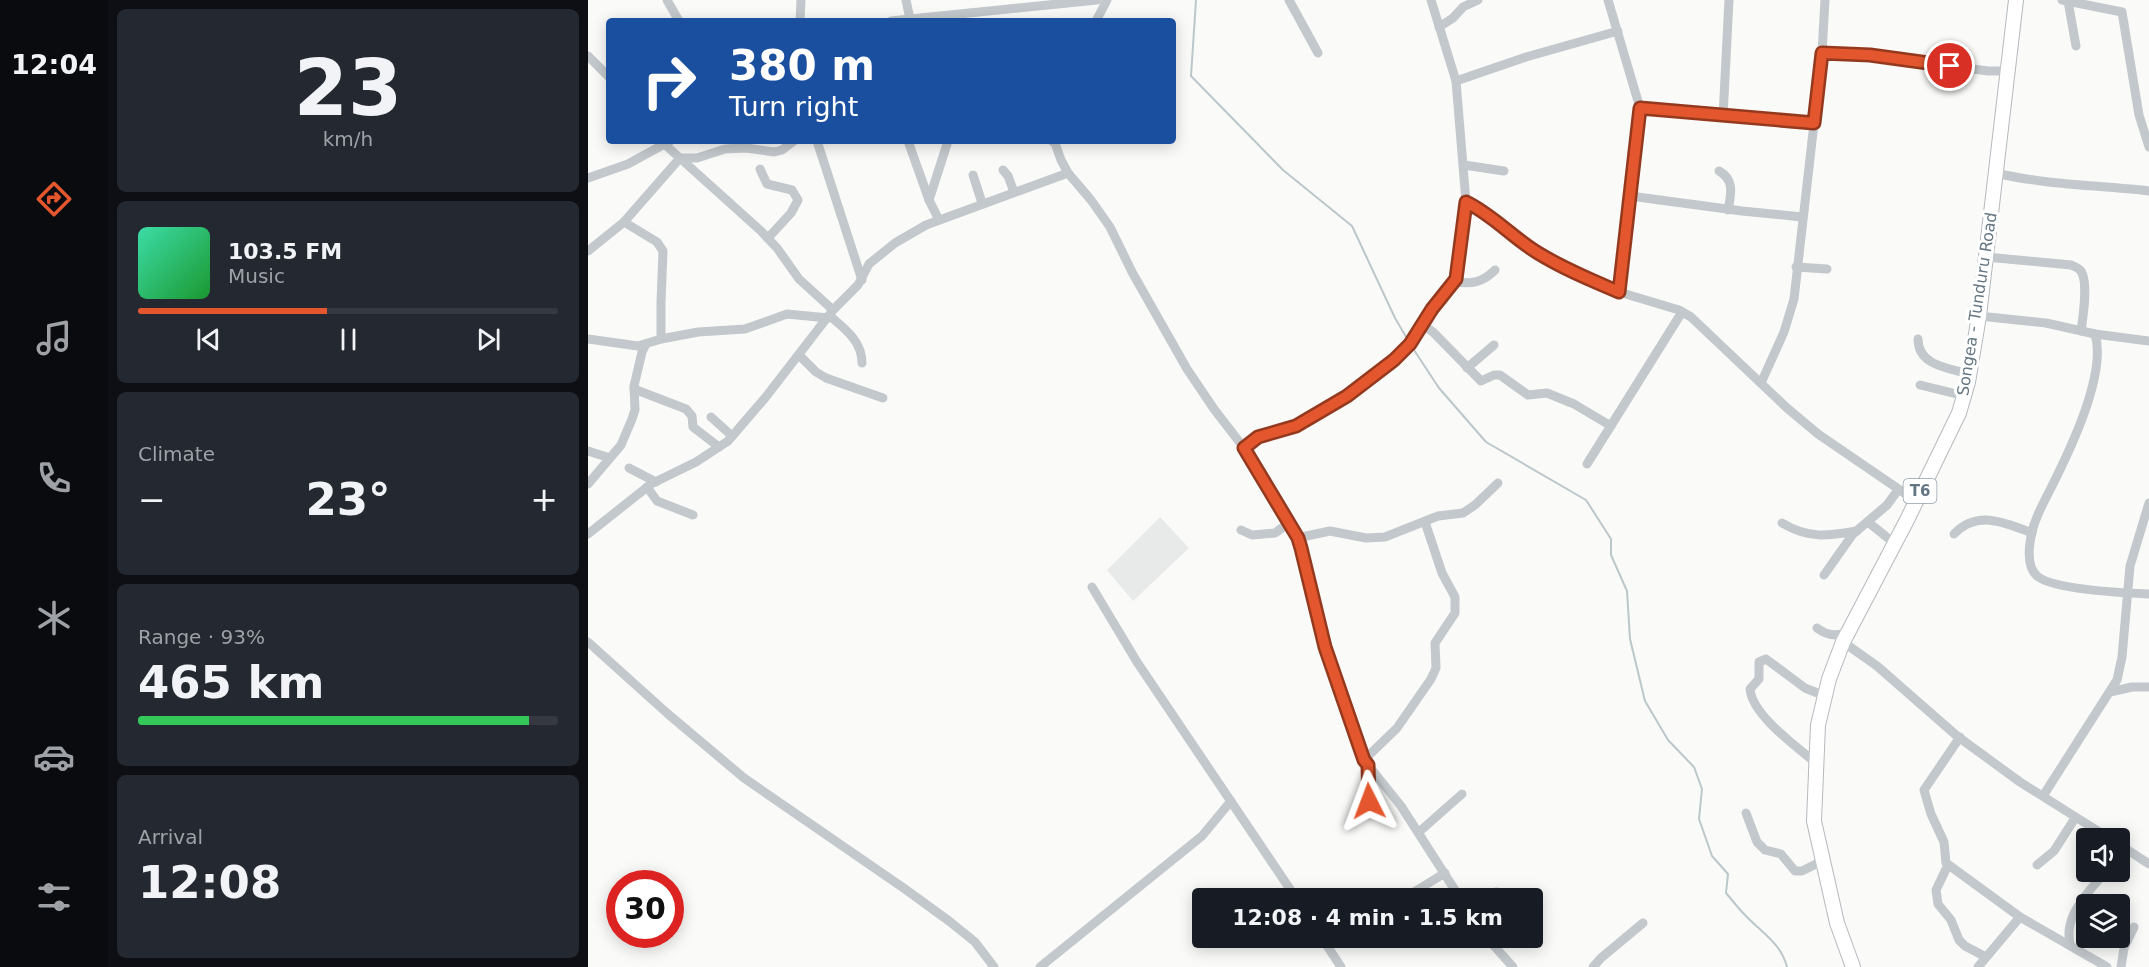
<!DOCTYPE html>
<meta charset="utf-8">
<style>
body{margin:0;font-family:"DejaVu Sans",sans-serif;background:#242831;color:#f1f3f6;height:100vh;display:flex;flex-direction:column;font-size:22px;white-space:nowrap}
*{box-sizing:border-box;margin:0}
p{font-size:20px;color:#9ea1a6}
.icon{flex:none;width:33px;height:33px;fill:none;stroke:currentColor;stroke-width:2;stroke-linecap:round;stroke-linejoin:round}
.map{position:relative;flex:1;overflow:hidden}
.drawer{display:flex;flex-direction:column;gap:9px;padding:9px;background:#0d0f14;width:480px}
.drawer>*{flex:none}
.banner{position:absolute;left:18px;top:18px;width:570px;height:126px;border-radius:6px;box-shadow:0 3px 15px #0003;background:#1a4fa0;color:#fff;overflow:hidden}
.controls{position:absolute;left:1488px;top:828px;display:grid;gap:12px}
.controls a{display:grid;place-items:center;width:54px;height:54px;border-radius:6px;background:#171b24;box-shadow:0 3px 15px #0003;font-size:30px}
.speed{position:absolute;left:18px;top:870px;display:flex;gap:12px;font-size:30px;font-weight:700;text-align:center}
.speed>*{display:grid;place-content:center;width:78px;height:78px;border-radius:50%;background:#171b24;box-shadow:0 3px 15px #0003;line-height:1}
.speed .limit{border:9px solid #d22;background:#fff;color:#111}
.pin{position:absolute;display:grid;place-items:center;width:51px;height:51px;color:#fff;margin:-26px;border:3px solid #fff;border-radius:50%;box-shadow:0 2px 6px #0007}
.me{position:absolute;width:66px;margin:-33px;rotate:357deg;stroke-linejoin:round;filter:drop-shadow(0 0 4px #0008)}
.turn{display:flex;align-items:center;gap:21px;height:126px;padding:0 24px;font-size:27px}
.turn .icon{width:78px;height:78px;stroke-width:2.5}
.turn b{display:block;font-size:42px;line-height:51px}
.big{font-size:45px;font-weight:800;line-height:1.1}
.drawer .card{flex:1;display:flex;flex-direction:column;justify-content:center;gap:9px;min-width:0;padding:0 21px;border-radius:9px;background:#242831}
.drawer .dial{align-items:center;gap:0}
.dial b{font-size:78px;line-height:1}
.song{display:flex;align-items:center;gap:18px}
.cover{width:72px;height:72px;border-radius:9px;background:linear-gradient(135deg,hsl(160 70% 55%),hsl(130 70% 35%))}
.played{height:6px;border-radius:3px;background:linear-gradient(90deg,#e4572e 45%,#363941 45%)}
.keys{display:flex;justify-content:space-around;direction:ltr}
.heat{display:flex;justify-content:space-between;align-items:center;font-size:33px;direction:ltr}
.charge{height:9px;border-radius:4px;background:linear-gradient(90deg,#34c759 93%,#363941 0)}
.trip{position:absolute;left:604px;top:888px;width:351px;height:60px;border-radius:6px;background:#171b24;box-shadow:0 3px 15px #0003;font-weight:800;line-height:60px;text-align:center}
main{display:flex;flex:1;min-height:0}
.dock{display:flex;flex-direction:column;width:108px;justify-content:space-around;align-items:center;background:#090b0e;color:#9ea1a6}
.dock .icon{width:42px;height:42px}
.dock .current{color:#e4572e}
.dock b{font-size:27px;color:#f1f3f6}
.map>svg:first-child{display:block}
.built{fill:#e8e9e9}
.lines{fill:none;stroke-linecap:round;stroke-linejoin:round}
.stream{stroke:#bbc7cb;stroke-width:2}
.highway-casing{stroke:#b4b9bd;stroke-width:16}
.minor{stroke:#c3c8cc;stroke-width:9}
.highway{stroke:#fff;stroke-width:14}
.route-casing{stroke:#94391e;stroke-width:15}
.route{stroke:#e4572e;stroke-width:10}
.labels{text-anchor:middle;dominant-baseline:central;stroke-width:6;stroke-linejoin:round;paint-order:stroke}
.shield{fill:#fff;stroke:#939fa8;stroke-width:1.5}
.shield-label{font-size:15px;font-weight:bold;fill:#657683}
.street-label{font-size:16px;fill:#657683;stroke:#fff}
</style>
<main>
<nav class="dock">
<b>12:04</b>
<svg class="icon current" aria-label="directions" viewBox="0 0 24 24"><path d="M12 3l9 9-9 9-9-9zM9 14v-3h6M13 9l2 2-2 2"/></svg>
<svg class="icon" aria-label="music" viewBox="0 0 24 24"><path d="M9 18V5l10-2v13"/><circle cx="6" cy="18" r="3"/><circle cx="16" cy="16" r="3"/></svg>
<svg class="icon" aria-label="phone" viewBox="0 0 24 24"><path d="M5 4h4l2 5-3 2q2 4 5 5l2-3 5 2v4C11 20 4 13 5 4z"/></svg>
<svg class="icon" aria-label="climate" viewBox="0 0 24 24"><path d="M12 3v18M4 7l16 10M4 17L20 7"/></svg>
<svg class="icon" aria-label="car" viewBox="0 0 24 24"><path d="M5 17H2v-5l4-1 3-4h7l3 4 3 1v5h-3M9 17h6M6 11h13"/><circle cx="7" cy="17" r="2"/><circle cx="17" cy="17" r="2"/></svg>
<svg class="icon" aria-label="filters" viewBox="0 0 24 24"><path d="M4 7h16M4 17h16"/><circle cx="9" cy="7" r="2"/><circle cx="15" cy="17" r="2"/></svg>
</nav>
<section class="drawer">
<div class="card dial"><b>23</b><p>km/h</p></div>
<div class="card">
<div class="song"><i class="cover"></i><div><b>103.5 FM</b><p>Music</p></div></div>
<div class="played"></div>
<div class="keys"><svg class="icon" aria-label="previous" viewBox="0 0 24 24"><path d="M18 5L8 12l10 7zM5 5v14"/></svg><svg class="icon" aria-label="pause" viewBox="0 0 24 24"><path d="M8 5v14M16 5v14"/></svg><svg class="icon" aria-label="next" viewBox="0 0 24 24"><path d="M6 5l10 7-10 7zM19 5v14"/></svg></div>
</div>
<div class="card"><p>Climate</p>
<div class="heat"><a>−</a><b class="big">23°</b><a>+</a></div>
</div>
<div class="card"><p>Range · 93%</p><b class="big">465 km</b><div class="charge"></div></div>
<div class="card"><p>Arrival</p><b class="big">12:08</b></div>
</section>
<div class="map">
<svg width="1561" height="967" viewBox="0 0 1561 967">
<rect width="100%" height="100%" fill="#fafaf8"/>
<path class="built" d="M572,517L601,548L545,601L519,570Z"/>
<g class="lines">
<g class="stream">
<path d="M608,0L603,76L695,170L764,226L807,318L821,342"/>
<path d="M824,347L851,388L898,442L998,500L1023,539V555L1039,591L1042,639L1057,701L1080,740L1106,767L1114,789L1111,819L1124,856L1140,874L1138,893C1144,900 1150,908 1157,915C1173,932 1193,943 1199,967"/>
</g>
<defs>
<path id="highway" d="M1265,967L1249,923L1226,821L1230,725L1241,679L1255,642L1319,520L1371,413L1380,382L1391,316L1428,0"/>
</defs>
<use href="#highway" class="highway-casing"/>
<g class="minor">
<path d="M79,0L91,21"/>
<path d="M318,0L322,19"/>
<path d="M701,0L730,53"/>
<path d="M1020,0L1052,108L1031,292"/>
<path d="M1474,0L1534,12L1551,115L1561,147"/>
<path d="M1480,1L1488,46"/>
<path d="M212,21L213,0"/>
<path d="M303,21L509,0"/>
<path d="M508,21L519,0"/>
<path d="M851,27L865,18L875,7L890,0"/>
<path d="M1234,53L1282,55L1400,71H1420"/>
<path d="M0,56L21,77"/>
<path d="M868,81L938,57L1030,31"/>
<path d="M1052,108L1226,123"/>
<path d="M1135,117L1141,0"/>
<path d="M73,141L173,231L189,248L211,279L245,310"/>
<path d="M229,141L274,280"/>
<path d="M320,141L341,200L351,220"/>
<path d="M464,141L467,143L473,160L480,173L503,200L522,227L544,272L599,369L626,409L656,448L709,538L720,573L737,647L776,760L813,806L872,898"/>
<path d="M876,165L916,171"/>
<path d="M172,169L179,184L204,190L210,200L203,213L180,238"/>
<path d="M415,170L420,176L426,192"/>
<path d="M1131,171C1147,180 1143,194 1140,210"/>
<path d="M1408,173C1458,185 1510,185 1561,191"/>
<path d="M385,175L394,203"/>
<path d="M0,178L40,164L82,141"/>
<path d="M1042,196L1154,211L1214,217"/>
<path d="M341,200L360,141"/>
<path d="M878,202L893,210L949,252L986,274L1031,292L1091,310L1103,317L1199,408L1230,434L1328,501"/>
<path d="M36,222L69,242L75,251L73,302V339"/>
<path d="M0,251L36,222L92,158H109L137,149L158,148L186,152L194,150L206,141"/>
<path d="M1398,257L1483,265C1487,267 1492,268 1494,273C1500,286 1495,317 1493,331"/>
<path d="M1208,267L1239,269"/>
<path d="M867,282C884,284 894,283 907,270"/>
<path d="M242,316C257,329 274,341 274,363"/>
<path d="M1391,316L1458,323L1507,334L1561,341"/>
<path d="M835,325L845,332L893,381L906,375H912L940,395L959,393L986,404L1023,426"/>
<path d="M1507,334C1519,374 1482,450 1464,486C1457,500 1447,517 1444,532C1441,545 1438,566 1449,576C1465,590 1538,593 1561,594"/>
<path d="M0,339L50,346L73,339L110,332L157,329L199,314L240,318"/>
<path d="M1330,339C1330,366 1361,368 1381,374"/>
<path d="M211,355L228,372L238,378L295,398"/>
<path d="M879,368L906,345"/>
<path d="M1173,383L1196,332L1206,299L1234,53L1237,0"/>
<path d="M1332,385L1377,396"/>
<path d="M46,389L98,409L104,416L105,427L131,447"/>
<path d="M123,417L144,436"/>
<path d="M656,448L670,437L711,425L759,396L806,359L823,343L844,309L868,279L878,202L868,81L843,0"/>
<path d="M0,451L22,458"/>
<path d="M999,464L1094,312"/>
<path d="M41,468L68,482"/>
<path d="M0,484L33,445L44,419L47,410L46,386L54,352L58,344"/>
<path d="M59,487L69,501L105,515"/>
<path d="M1280,522L1306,543"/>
<path d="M1194,523C1221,539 1239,536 1269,531"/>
<path d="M653,530L664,535L687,533L701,523"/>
<path d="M0,534L63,484L108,462L140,441L177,398L245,310L270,285L281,264L307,243L338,225L480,173"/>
<path d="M1366,534C1389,510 1416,522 1444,533"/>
<path d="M709,538L742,531L778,538L797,537L850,516L875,513L887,505L910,483"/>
<path d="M1236,575L1265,534L1299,505L1310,490"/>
<path d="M504,587L549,662L708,898"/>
<path d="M1229,628C1238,635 1249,637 1260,632"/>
<path d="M0,642L80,714L156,778L317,889L361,921L387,942L406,967"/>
<path d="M1255,642L1289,666L1369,736L1432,782L1521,838"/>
<path d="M1522,692L1544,687H1561"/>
<path d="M1372,737L1336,790L1343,814L1356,842L1358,863L1432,917L1519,967"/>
<path d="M776,760L809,728L843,679L848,668L847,643L867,613V597L854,573L837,522"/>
<path d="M1228,763C1209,747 1164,715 1162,689L1171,679V662L1178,659L1217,688L1237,696"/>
<path d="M1455,796L1529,680L1534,657L1542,566L1561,503"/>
<path d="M778,813L781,802V766"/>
<path d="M1158,813L1169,842L1177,850L1193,854L1207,871H1214L1234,861"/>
<path d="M831,832L874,794"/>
<path d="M1532,845L1561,864"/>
<path d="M1360,865L1348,890L1350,904L1363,920L1371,940L1377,946L1398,957"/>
<path d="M1449,865L1466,851L1487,818"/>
<path d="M805,898L826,892L857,873"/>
<path d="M894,898L908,892L914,893L917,898"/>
<path d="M734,938L753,967"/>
<path d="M899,938L925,967"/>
<path d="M1482,945C1481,939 1480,932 1482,925C1486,906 1505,887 1517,872"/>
<path d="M452,967L614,836L643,801"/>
<path d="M1005,967L1013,958L1055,923"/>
<path d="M1390,967L1432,917"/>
<path d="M1533,967L1536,948L1546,927"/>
</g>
<use href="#highway" class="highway"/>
</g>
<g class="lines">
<defs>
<path id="route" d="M781,801L780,765L776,760L737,647L713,548L710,538L656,448L670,437L708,426L759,396L806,360L822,344L844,309L868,279L878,202C905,215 925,238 950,253C976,269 1003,280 1031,292L1052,108L1226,123L1234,53L1282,55L1362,66"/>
</defs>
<use href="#route" class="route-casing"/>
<use href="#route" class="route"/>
</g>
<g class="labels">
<rect class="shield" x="1315.5" y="479" width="33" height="24" rx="4.5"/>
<g class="shield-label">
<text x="1332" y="491">T6</text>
</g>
<g class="street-label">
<text transform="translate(1389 304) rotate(-81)">Songea - Tunduru Road</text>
</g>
</g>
</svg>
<div class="controls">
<a><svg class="icon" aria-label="sound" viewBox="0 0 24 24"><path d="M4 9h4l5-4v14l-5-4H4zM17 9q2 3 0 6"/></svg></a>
<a><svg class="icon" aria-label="layers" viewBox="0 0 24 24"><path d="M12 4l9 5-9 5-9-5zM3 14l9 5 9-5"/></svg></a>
</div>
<div class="speed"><div class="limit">30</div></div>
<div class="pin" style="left:1362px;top:66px;background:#d93025"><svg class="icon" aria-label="arrive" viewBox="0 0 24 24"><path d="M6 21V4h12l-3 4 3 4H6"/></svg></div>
<svg class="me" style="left:781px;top:801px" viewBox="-20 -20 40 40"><path d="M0-17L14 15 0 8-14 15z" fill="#e4572e" stroke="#fff" stroke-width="4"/></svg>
<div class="trip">12:08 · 4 min · 1.5 km</div>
<div class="banner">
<div class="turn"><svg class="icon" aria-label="right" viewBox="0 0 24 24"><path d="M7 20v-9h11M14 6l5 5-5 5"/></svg><div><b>380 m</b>Turn right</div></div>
</div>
</div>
</main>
